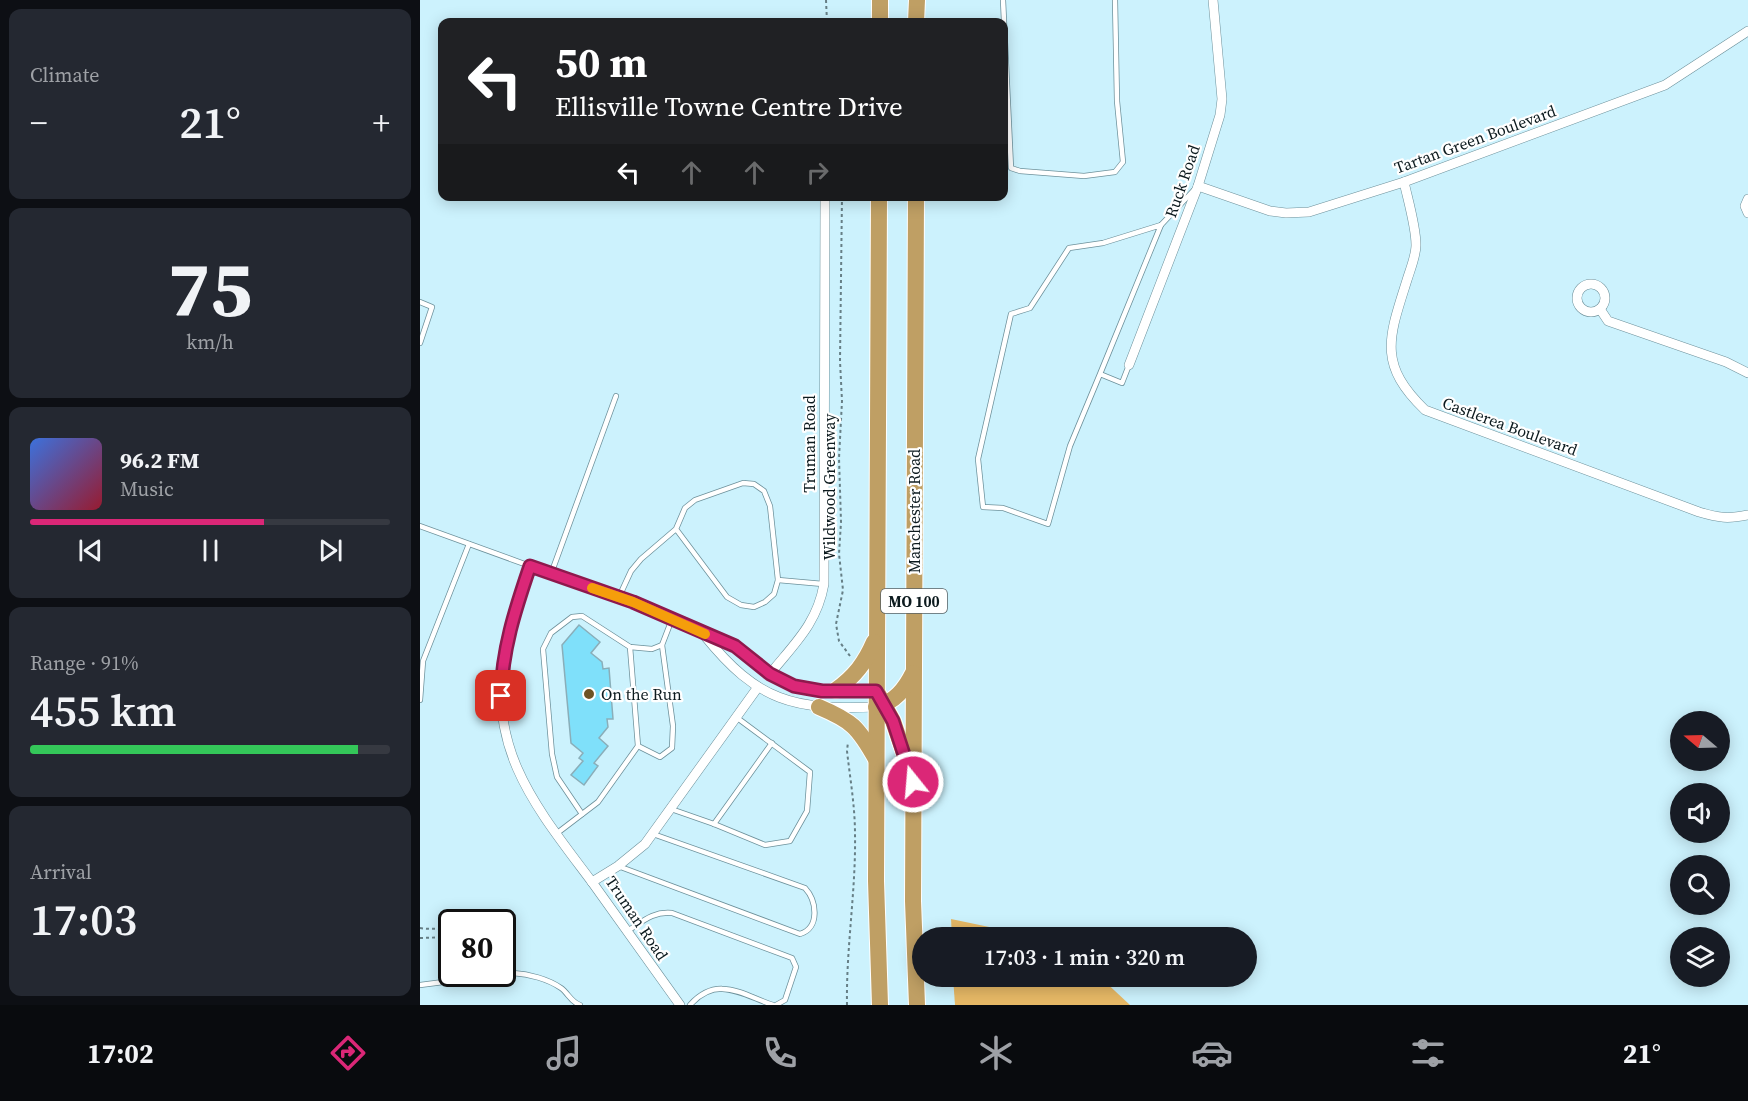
<!DOCTYPE html>
<meta charset="utf-8">
<style>
body{margin:0;font-family:"Source Serif 4",serif;background:#242831;color:#f1f3f6;height:100vh;display:flex;flex-direction:column;font-size:22px;white-space:nowrap}
*{box-sizing:border-box;margin:0}
p{font-size:20px;color:#9ea1a6}
.icon{flex:none;width:33px;height:33px;fill:none;stroke:currentColor;stroke-width:2;stroke-linecap:round;stroke-linejoin:round}
.map{position:relative;flex:1;overflow:hidden}
.panel{display:flex;flex-direction:column;gap:9px;padding:9px;background:#0d0f14;width:420px}
.panel>*{flex:none}
.banner{position:absolute;left:18px;top:18px;width:570px;height:183px;border-radius:12px;box-shadow:0 3px 15px #0003;background:#202124;color:#fff;overflow:hidden}
.needle{width:39px;rotate:289deg}
.fabs{position:absolute;left:1250px;top:711px;display:grid;gap:12px}
.fabs a{display:grid;place-items:center;width:60px;height:60px;border-radius:50%;background:#171b24;box-shadow:0 3px 15px #0003;font-size:30px}
.speed{position:absolute;left:18px;top:909px;display:flex;gap:12px;font-size:30px;font-weight:700;text-align:center}
.speed>*{display:grid;place-content:center;width:78px;height:78px;border-radius:50%;background:#171b24;box-shadow:0 3px 15px #0003;line-height:1}
.speed .limit{border:3px solid #111;border-radius:9px;background:#fff;color:#111}
.pin{position:absolute;display:grid;place-items:center;width:51px;height:51px;color:#fff;margin:-26px;border-radius:12px;box-shadow:0 3px 9px #0006}
.me{position:absolute;width:66px;margin:-33px;rotate:343deg;stroke-linejoin:round;filter:drop-shadow(0 0 4px #0008)}
.turn{display:flex;align-items:center;gap:21px;height:126px;padding:0 18px;font-size:27px}
.turn .icon{width:78px;height:78px;stroke-width:2.5}
.turn b{display:block;font-size:42px;line-height:51px}
.lanes{display:flex;align-items:center;height:57px;padding:0 18px;background:#0003;justify-content:center;gap:30px;direction:ltr}
.lanes .off{opacity:.35}
.big{font-size:45px;font-weight:600;line-height:1.1}
.panel .card{flex:1;display:flex;flex-direction:column;justify-content:center;gap:9px;min-width:0;padding:0 21px;border-radius:12px;background:#242831}
.panel .dial{align-items:center;gap:0}
.dial b{font-size:78px;line-height:1}
.song{display:flex;align-items:center;gap:18px}
.cover{width:72px;height:72px;border-radius:9px;background:linear-gradient(135deg,hsl(220 70% 55%),hsl(350 70% 35%))}
.played{height:6px;border-radius:3px;background:linear-gradient(90deg,#db2777 65%,#363941 65%)}
.keys{display:flex;justify-content:space-around;direction:ltr}
.heat{display:flex;justify-content:space-between;align-items:center;font-size:33px;direction:ltr}
.charge{height:9px;border-radius:4px;background:linear-gradient(90deg,#34c759 91%,#363941 0)}
.trip{position:absolute;left:492px;top:927px;width:345px;height:60px;border-radius:30px;background:#171b24;box-shadow:0 3px 15px #0003;font-weight:600;line-height:60px;text-align:center}
.tab-bar{display:flex;height:96px;justify-content:space-around;align-items:center;background:#090b0e;color:#9ea1a6}
.tab-bar .icon{width:42px;height:42px}
.tab-bar .on{color:#db2777}
.tab-bar b{font-size:27px;color:#f1f3f6}
main{display:flex;flex:1;min-height:0}
.map>svg:first-child{display:block}
.green{fill:#e7b966}
.building{fill:#7fe0fa;stroke:#8aaeb9;stroke-width:1.5}
.lines{fill:none;stroke-linecap:round;stroke-linejoin:round}
.service-casing{stroke:#6d919b;stroke-width:6}
.minor-casing{stroke:#6d919b;stroke-width:10}
.trunk-casing{stroke:#fff;stroke-width:18}
.path{stroke:#667f86;stroke-width:2;stroke-dasharray:3 3;stroke-linecap:butt}
.service{stroke:#fff;stroke-width:4.5}
.minor{stroke:#fff;stroke-width:9}
.trunk{stroke:#bf9f64;stroke-width:16}
.route-casing{stroke:#8e194d;stroke-width:15}
.route{stroke:#db2777;stroke-width:10}
.slow{stroke:#f59e0b;stroke-width:10}
.poi-dot{fill:#6d5325;stroke:#fff;stroke-width:2}
.labels{text-anchor:middle;dominant-baseline:central;stroke-width:4.5;stroke-linejoin:round;paint-order:stroke}
.shield{fill:#fff;stroke:#555f62;stroke-width:1.5}
.shield-label{font-size:15px;font-weight:bold;fill:#0c1a1e}
.street-label{font-size:16px;fill:#0c1a1e;stroke:#fff}
.poi-label{font-size:16px;fill:#0c1a1e;stroke:#fff;text-anchor:start}
</style>
<main>
<section class="panel">
<div class="card"><p>Climate</p>
<div class="heat"><a>−</a><b class="big">21°</b><a>+</a></div>
</div>
<div class="card dial"><b>75</b><p>km/h</p></div>
<div class="card">
<div class="song"><i class="cover"></i><div><b>96.2 FM</b><p>Music</p></div></div>
<div class="played"></div>
<div class="keys"><svg class="icon" aria-label="previous" viewBox="0 0 24 24"><path d="M18 5L8 12l10 7zM5 5v14"/></svg><svg class="icon" aria-label="pause" viewBox="0 0 24 24"><path d="M8 5v14M16 5v14"/></svg><svg class="icon" aria-label="next" viewBox="0 0 24 24"><path d="M6 5l10 7-10 7zM19 5v14"/></svg></div>
</div>
<div class="card"><p>Range · 91%</p><b class="big">455 km</b><div class="charge"></div></div>
<div class="card"><p>Arrival</p><b class="big">17:03</b></div>
</section>
<div class="map">
<svg width="1328" height="1005" viewBox="0 0 1328 1005">
<rect width="100%" height="100%" fill="#ccf2fd"/>
<g class="green">
<path d="M531,919L617,937H532Z"/>
<path d="M533,977H680L710,1005H535Z"/>
</g>
<path class="building" d="M159,625L180,642L171,653L182,662L183,669L189,668L193,719H187L188,727L179,738L188,746L174,763L178,766L164,785L151,775L163,761L159,758L163,753L151,743L142,645Z"/>
<g class="lines">
<defs>
<g id="service">
<path d="M583,0L591,168L600,171L664,176L695,172L703,162L697,101L695,0"/>
<path d="M741,225L774,190"/>
<path d="M0,302L12,307L0,343"/>
<path d="M680,374L650,446L628,524L583,508L563,507L558,459L591,314L610,308L649,248L683,243L741,225L680,374L702,383L709,365"/>
<path d="M0,526L110,566"/>
<path d="M131,574L196,396"/>
<path d="M358,580L403,584"/>
<path d="M199,597L211,571L221,559L256,529L265,508L275,500L323,483L334,484L344,491L350,506L358,580L354,594L345,602L334,607L321,605L307,597L256,529"/>
<path d="M0,700L3,661L49,544"/>
<path d="M218,746L240,757L252,748L253,726L242,645"/>
<path d="M251,809L294,824L345,845L370,841L387,811L390,772L316,717"/>
<path d="M162,814L137,777L132,754L123,649L131,633L152,617L162,616L210,647L232,649L242,645L252,619"/>
<path d="M294,824L352,743"/>
<path d="M136,834L178,802L218,746L210,647"/>
<path d="M198,866L380,934C400,928 397,901 385,888L233,834"/>
<path d="M206,932C222,922 233,911 252,913L372,958L376,967L365,1000L356,1005"/>
<path d="M0,985L93,973C109,974 128,979 141,988C148,993 151,1002 160,1005"/>
<path d="M270,1005C297,975 321,994 353,1005"/>
</g>
<g id="minor">
<path d="M984,182C988,200 996,227 996,245C996,256 990,270 987,280C969,337 957,364 1005,410L1279,512C1299,518 1308,519 1328,515"/>
<path d="M778,186L850,211L866,213L889,212L984,182L1245,85L1328,31"/>
<path d="M1328,199L1325,206L1328,213"/>
<circle cx="1171" cy="298" r="14"/>
<path d="M1180,309L1188,321L1306,362L1328,373"/>
<path d="M709,365L778,186L800,115L802,99L793,0"/>
<path d="M284,635C338,702 373,710 456,707"/>
<path d="M350,674C374,644 397,624 404,584L405,196"/>
<path d="M172,882C116,807 67,751 84,650C89,621 101,594 110,566L213,602L315,646L350,674L374,686L402,691H456"/>
<path d="M260,1005L172,882L198,866L225,844L338,687"/>
</g>
<g id="trunk">
<path d="M460,22V0"/>
<path d="M496,22L497,0"/>
<path d="M459,196L456,881L460,1005"/>
<path d="M496,196L493,901L497,1005"/>
<path d="M416,690C435,676 445,663 454,642"/>
<path d="M457,692L473,721L488,765"/>
<path d="M399,707C432,721 438,727 456,759"/>
<path d="M456,707C475,702 485,689 493,673"/>
</g>
</defs>
<use href="#service" class="service-casing"/>
<use href="#minor" class="minor-casing"/>
<use href="#trunk" class="trunk-casing"/>
<g class="path">
<path d="M406,0L407,22"/>
<path d="M422,196L420,361L422,401L419,458L421,522L419,554L423,590L416,624L419,641L430,656"/>
<path d="M0,928C11,930 22,927 32,932"/>
<path d="M0,938L32,937"/>
<path d="M427,1005C426,948 436,891 435,834C435,806 430,778 427,751L428,742"/>
</g>
<use href="#service" class="service"/>
<use href="#minor" class="minor"/>
<use href="#trunk" class="trunk"/>
</g>
<g class="lines">
<defs>
<path id="route" d="M81,696C82,650 95,610 110,566L213,602L315,646L350,674L374,686L402,691H456L473,721L493,782"/>
</defs>
<use href="#route" class="route-casing"/>
<use href="#route" class="route"/>
<path class="slow" d="M172,588L213,602L285,634"/>
</g>
<circle class="poi-dot" cx="169" cy="694" r="6"/>
<g class="labels">
<rect class="shield" x="461" y="589" width="66" height="24" rx="4.5"/>
<g class="shield-label">
<text x="494" y="601">MO 100</text>
</g>
<g class="street-label">
<text transform="translate(1055 139) rotate(-20)">Tartan Green Boulevard</text>
<text transform="translate(762 181) rotate(-71)">Ruck Road</text>
<text transform="translate(1090 426) rotate(20)">Castlerea Boulevard</text>
<text transform="translate(389 444) rotate(-90)">Truman Road</text>
<text transform="translate(409 487) rotate(-90)">Wildwood Greenway</text>
<text transform="translate(494 511) rotate(-90)">Manchester Road</text>
<text transform="translate(217 918) rotate(56)">Truman Road</text>
</g>
<g class="poi-label">
<text x="181" y="694">On the Run</text>
</g>
</g>
</svg>
<div class="fabs">
<a><svg class="needle" viewBox="-14 -14 28 28"><path d="M0-13l5 13h-10z" fill="#e53935"/><path d="M0 13l5-13h-10z" fill="#9ea1a6"/></svg></a>
<a><svg class="icon" aria-label="sound" viewBox="0 0 24 24"><path d="M4 9h4l5-4v14l-5-4H4zM17 9q2 3 0 6"/></svg></a>
<a><svg class="icon" aria-label="search" viewBox="0 0 24 24"><circle cx="10" cy="10" r="6"/><path d="M15 15l6 6"/></svg></a>
<a><svg class="icon" aria-label="layers" viewBox="0 0 24 24"><path d="M12 4l9 5-9 5-9-5zM3 14l9 5 9-5"/></svg></a>
</div>
<div class="speed"><div class="limit">80</div></div>
<div class="pin" style="left:81px;top:696px;background:#d93025"><svg class="icon" aria-label="arrive" viewBox="0 0 24 24"><path d="M6 21V4h12l-3 4 3 4H6"/></svg></div>
<svg class="me" style="left:493px;top:782px" viewBox="-20 -20 40 40"><circle r="17" fill="#db2777" stroke="#fff" stroke-width="3"/><path d="M0-11L8 9 0 5-8 9z" fill="#fff"/></svg>
<div class="trip">17:03 · 1 min · 320 m</div>
<div class="banner">
<div class="turn"><svg class="icon" aria-label="left" viewBox="0 0 24 24"><path d="M17 20v-9H6M10 6l-5 5 5 5"/></svg><div><b>50 m</b>Ellisville Towne Centre Drive</div></div>
<div class="lanes"><svg class="icon" aria-label="left" viewBox="0 0 24 24"><path d="M17 20v-9H6M10 6l-5 5 5 5"/></svg><svg class="icon off" aria-label="ahead" viewBox="0 0 24 24"><path d="M12 20V5M6 11l6-6 6 6"/></svg><svg class="icon off" aria-label="ahead" viewBox="0 0 24 24"><path d="M12 20V5M6 11l6-6 6 6"/></svg><svg class="icon off" aria-label="right" viewBox="0 0 24 24"><path d="M7 20v-9h11M14 6l5 5-5 5"/></svg></div>
</div>
</div>
</main>
<nav class="tab-bar">
<b>17:02</b>
<svg class="icon on" aria-label="directions" viewBox="0 0 24 24"><path d="M12 3l9 9-9 9-9-9zM9 14v-3h6M13 9l2 2-2 2"/></svg>
<svg class="icon" aria-label="music" viewBox="0 0 24 24"><path d="M9 18V5l10-2v13"/><circle cx="6" cy="18" r="3"/><circle cx="16" cy="16" r="3"/></svg>
<svg class="icon" aria-label="phone" viewBox="0 0 24 24"><path d="M5 4h4l2 5-3 2q2 4 5 5l2-3 5 2v4C11 20 4 13 5 4z"/></svg>
<svg class="icon" aria-label="climate" viewBox="0 0 24 24"><path d="M12 3v18M4 7l16 10M4 17L20 7"/></svg>
<svg class="icon" aria-label="car" viewBox="0 0 24 24"><path d="M5 17H2v-5l4-1 3-4h7l3 4 3 1v5h-3M9 17h6M6 11h13"/><circle cx="7" cy="17" r="2"/><circle cx="17" cy="17" r="2"/></svg>
<svg class="icon" aria-label="filters" viewBox="0 0 24 24"><path d="M4 7h16M4 17h16"/><circle cx="9" cy="7" r="2"/><circle cx="15" cy="17" r="2"/></svg>
<b>21°</b>
</nav>
